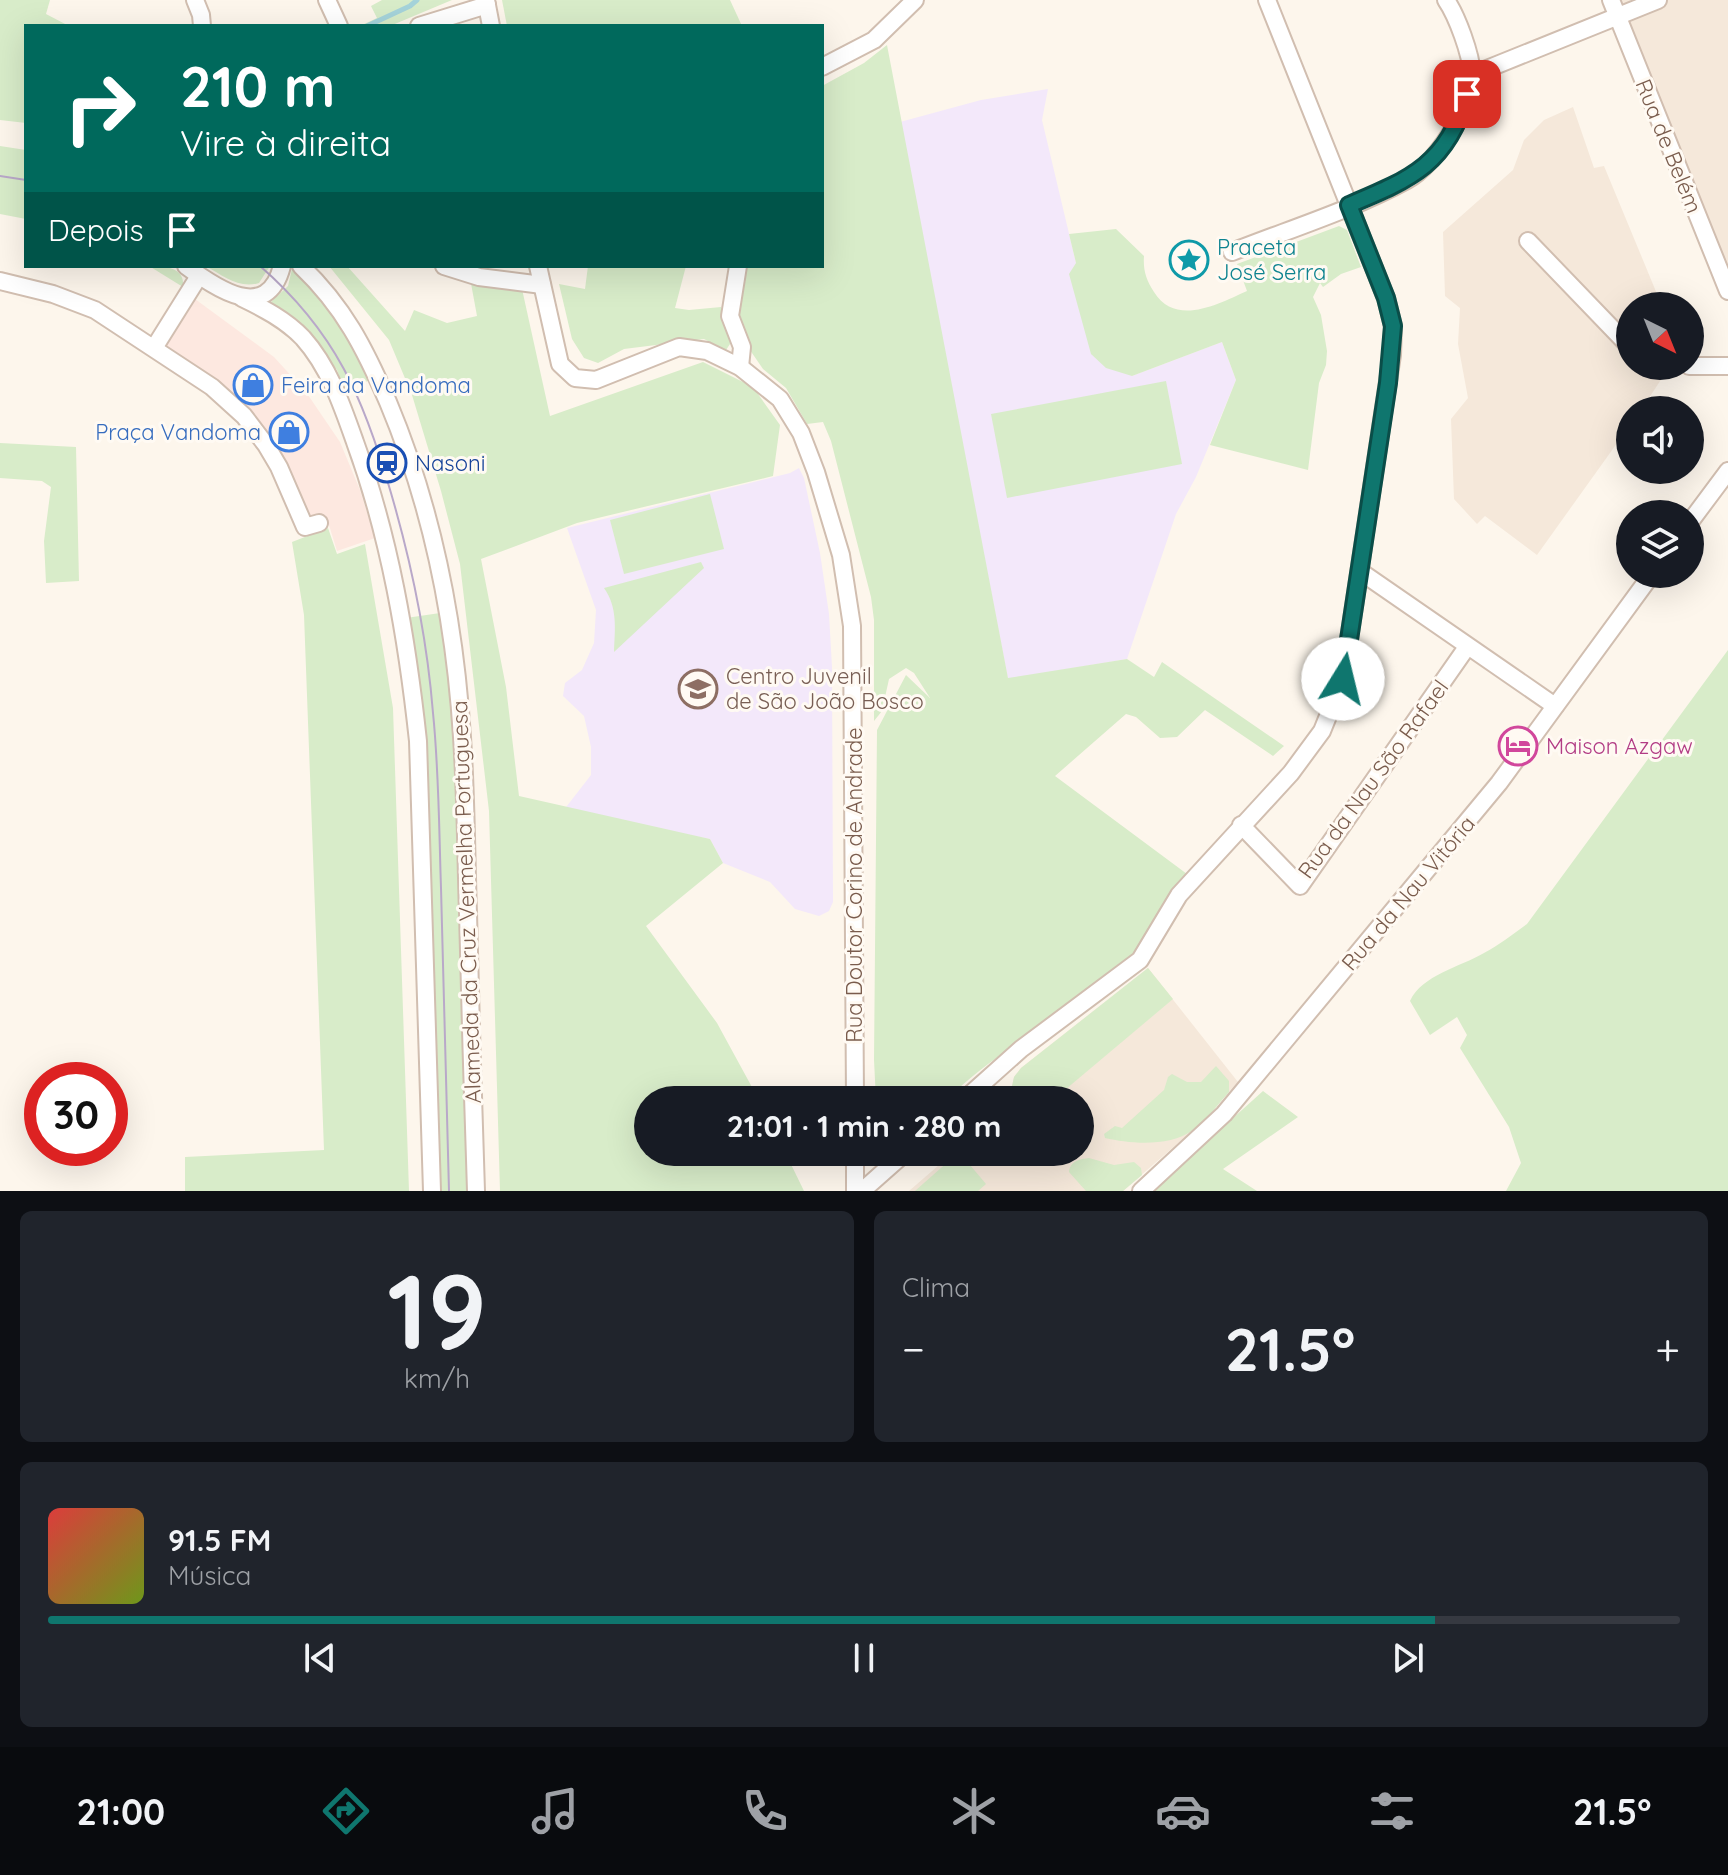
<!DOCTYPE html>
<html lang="pt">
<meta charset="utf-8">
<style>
body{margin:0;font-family:Quicksand,sans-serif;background:#20242c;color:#f1f3f6;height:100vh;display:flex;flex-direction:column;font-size:30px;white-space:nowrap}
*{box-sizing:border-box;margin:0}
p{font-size:26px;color:#9ea1a6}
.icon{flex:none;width:44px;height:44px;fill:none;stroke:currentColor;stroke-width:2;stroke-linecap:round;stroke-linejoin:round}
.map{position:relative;height:1191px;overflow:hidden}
.sheet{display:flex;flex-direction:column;gap:20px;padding:20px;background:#0d0f14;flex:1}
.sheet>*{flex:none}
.guide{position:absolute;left:24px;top:24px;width:800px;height:244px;border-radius:0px;box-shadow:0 8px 32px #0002;background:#00695c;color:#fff;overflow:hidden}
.needle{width:52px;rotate:137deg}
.fabs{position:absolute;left:1616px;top:292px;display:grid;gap:16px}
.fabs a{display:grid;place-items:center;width:88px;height:88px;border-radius:50%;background:#171b24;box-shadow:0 8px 32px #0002;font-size:40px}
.speed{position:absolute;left:24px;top:1062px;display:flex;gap:16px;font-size:40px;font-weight:700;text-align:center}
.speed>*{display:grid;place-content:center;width:104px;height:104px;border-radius:50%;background:#171b24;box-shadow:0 8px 32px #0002;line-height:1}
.speed .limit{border:12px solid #d22;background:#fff;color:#111}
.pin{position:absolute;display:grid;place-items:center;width:68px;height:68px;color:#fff;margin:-34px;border-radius:16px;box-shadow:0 4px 12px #0006}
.me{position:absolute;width:88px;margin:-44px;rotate:9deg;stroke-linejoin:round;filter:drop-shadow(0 0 6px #0008)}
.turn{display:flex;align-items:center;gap:28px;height:168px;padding:0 24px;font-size:36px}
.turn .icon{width:104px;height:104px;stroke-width:2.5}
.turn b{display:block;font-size:56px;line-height:68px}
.then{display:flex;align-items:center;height:76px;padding:0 24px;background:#0003;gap:16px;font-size:30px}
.big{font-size:60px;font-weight:800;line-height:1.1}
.sheet .tile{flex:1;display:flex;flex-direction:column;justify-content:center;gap:12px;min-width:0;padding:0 28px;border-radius:12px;background:#20242c}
.sheet .dial{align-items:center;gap:0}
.dial b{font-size:104px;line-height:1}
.song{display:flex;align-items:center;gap:24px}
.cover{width:96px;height:96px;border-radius:12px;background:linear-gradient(135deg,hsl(0 70% 55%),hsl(80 70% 35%))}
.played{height:8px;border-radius:4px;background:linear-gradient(90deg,#0f766e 85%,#363941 85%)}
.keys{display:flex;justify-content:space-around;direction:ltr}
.heat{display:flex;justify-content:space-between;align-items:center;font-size:44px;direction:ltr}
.sheet .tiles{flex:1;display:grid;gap:20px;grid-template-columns:1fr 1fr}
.tile:last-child{grid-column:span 2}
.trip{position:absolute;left:634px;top:1086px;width:460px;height:80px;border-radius:40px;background:#171b24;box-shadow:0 8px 32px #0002;font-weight:800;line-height:80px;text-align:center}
.dock{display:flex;height:128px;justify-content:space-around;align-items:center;background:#090b0e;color:#9ea1a6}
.dock .icon{width:56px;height:56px}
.dock .active{color:#0f766e}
.dock b{font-size:36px;color:#f1f3f6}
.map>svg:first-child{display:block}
.residential{fill:#f5e8da}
.commercial{fill:#fde8e0}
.education{fill:#f3e8fa}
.green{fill:#d8ecc9}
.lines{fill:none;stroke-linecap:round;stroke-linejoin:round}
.stream{stroke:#a5d3da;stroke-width:5}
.minor-casing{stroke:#d1beb0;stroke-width:20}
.minor{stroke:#fff;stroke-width:16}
.tram{stroke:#b9a8c9;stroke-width:2}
.route-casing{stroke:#0a4d48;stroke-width:20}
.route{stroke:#0f766e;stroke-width:14}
.labels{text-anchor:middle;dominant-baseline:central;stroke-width:6;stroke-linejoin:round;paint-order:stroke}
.street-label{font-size:22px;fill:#7a5c4d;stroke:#fffaf3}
.culture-label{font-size:22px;fill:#0d838f;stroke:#fffaf3;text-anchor:start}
.shop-label{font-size:22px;fill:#366cbe;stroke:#fffaf3;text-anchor:start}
.transit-label{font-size:22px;fill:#164399;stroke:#fffaf3;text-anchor:start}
.education-label{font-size:22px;fill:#785e54;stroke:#fffaf3;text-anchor:start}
.hotel-label{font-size:22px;fill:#b23c85;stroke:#fffaf3;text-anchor:start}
</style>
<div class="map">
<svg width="1728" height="1191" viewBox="0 0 1728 1191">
<rect width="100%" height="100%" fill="#fdf6ec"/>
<g class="residential">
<path d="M1617,0H1728V273Z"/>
<path d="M1573,107L1594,168L1604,166L1662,306H1630V366H1670L1641,410H1630V425L1537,555L1485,516L1477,524L1454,499L1451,419L1468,398L1458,344L1460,308L1445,296L1443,232L1513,170L1524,140L1544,120Z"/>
<path d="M1148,968L1238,1082L1193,1130L1123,1191H909L954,1152H1080V1100H1009L1014,1077L1021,1068Z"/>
</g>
<path class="commercial" d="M195,299L274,357L306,392L340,442L360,490L375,538L337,551L329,525L299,534L284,495L266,461L235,420L205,393L156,360Z"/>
<g class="education">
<path d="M1048,89L1042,120L1076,263L1132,376L1222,342L1236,380L1196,477L1176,514L1127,659L1008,679L900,122L981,100Z"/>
<path d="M799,468L804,478L820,553L829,614L832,667L833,902L829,911L819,916L795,909L770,882L723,863L710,839L563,811L591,775V747L584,716L563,696L565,683L582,670L594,643L596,610L567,528L790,473Z"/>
</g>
<g class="green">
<path d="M0,0H50L46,14L69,26H26V123L0,120Z"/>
<path d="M382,0H452L390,26H360L377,18L371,6Z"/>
<path d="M502,0H730L742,26H507Z"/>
<path d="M887,45L1008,678L1127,659L1154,677L1162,662L1284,746L1273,756L1205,710L1177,737L1160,738L1136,717L1126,714L1055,776L1187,874C1175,895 1158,933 1143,949C1084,1008 1005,1042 946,1100H876L874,1060L877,730L906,675L930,698L914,673L906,668L889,679L882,711L874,721V620L871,597L831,441L823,422L807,424L786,388L763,369L741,337L739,293L745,283L746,266H822V86L864,63Z"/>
<path d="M0,146L26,150V219L0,214Z"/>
<path d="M1339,226L1347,230L1361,267L1341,274L1323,287L1320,283L1313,297L1321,315L1327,351L1326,365L1319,383L1308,470L1210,445L1236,380L1222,342L1132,376L1106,368L1091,354L1069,274L1076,263L1069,234L1116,229L1144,256C1143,270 1146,280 1154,292C1176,327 1218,304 1247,291L1237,264Z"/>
<path d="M149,266C163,266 185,266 183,287Z"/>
<path d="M206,266H270L259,283C239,289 223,276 206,266Z"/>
<path d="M329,266H347L405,331L414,310L447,323L477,316L470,278L522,289L550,416L703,362L753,387L780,425L773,476L577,523L481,559L506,687L519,796L710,839L723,863L646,926L717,1023L759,1100H648V1152H785L804,1191H500L489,811L460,564L441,491L412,395L389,340Z"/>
<path d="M588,266H686L675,308L689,310L721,307L732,341L726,350L704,339L624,349L598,363L584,358L572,339L559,284L585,289Z"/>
<path d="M292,269C328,300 349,339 373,379L344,390L337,370L308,330L271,302L288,286Z"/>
<path d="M1166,381L1182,464L1007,498L991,414Z"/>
<path d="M0,443L76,447L79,581L46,583L44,541L51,487L42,481L0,478Z"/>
<path d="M710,494L724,549L624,574L610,520Z"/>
<path d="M328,528L337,554L365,544L393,708L409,1191H185V1157L324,1150L304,615L292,542Z"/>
<path d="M701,562L704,568L614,652C615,629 618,608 604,588Z"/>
<path d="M440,613L454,728L467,1191H440L424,739L406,618Z"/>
<path d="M1728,650V1191H1506L1521,1163L1509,1127L1460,1048L1467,1035L1457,1017L1430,1035L1410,1001C1422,975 1460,967 1484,953C1499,945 1513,934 1527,924Z"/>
<path d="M1148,968L1173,999L1053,1100H1009L1014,1077L1021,1068Z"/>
<path d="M1216,1066L1229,1081V1092C1218,1104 1207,1120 1193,1130C1170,1147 1131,1144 1105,1138L1104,1134L1115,1126L1122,1128L1164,1090L1168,1077L1172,1074L1187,1082H1201Z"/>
<path d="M1263,1091L1298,1117L1223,1169L1257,1191H1152Z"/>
<path d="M959,1152L986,1184L978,1191H915Z"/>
<path d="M1089,1158L1114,1165L1134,1162L1141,1168L1142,1175L1123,1191H1086L1069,1172C1070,1161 1080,1159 1089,1158Z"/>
</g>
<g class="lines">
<path class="stream" d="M367,26L410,6L417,0"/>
<defs>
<g id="minor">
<path d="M195,0L201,15L202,26"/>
<path d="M327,0L339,26"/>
<path d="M486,0L491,26"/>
<path d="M1611,0L1728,291"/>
<path d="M419,26L487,5"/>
<path d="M822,67L874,40L915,0"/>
<path d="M1472,75L1658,0"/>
<path d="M1528,241L1630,347"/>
<path d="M1232,252C1290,229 1352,210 1407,180C1435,165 1473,107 1472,74C1471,54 1457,16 1446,0"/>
<path d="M186,266C216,288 267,324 282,266"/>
<path d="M301,266C344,307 365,349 388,402C432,507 455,624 462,737C466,796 466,855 468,913C470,1006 473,1098 476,1191"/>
<path d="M444,266L479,277L542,285"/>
<path d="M538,266L560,364L575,378L596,380L679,347L707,351L740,367L780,399L801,433L816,472L841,555L852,626L855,1100"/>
<path d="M738,266L730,316L742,347L740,367"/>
<path d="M0,281L53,294L95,310L212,387L244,416L266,445L279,467L305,527L319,523"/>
<path d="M242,298C263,308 286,320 303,338C329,367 342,405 355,442C390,538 407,639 418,741L432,1191"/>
<path d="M154,348L199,276"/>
<path d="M1689,366H1728"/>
<path d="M1690,522L1728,471"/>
<path d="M1361,572L1555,706"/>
<path d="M1241,825L1300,886L1467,647"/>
<path d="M964,1100L1021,1049L1140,960L1179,895L1291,773L1322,731L1343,679L1392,355L1393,326L1386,298L1267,0"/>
<path d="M855,1152V1191"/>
<path d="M862,1191L906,1152"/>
<path d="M1141,1191L1224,1114L1499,783L1652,574"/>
</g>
</defs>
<use href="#minor" class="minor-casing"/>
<use href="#minor" class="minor"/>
<g class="tram">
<path d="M0,176L26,180"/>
<path d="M260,266C336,332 364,399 391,493C412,565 427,638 433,713C439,771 439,830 441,888C444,989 447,1090 449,1191"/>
</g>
</g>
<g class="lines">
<defs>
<path id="route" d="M1343,679L1388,383L1393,326L1386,298L1349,205C1411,179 1448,164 1467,94"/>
</defs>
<use href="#route" class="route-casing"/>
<use href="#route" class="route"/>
</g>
<defs>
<symbol id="sight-ring" viewBox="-11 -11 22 22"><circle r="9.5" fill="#fffaf3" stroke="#0f9aa8" stroke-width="1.5"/><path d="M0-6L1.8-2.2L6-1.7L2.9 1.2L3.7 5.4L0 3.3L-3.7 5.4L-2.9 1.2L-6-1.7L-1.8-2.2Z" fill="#0f9aa8"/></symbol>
<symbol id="shop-ring" viewBox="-11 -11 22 22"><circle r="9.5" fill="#fffaf3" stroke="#3f7fe0" stroke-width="1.5"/><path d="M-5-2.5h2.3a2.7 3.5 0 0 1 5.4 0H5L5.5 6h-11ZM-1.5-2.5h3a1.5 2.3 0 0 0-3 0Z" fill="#3f7fe0"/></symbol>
<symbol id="station-ring" viewBox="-11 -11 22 22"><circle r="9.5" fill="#fffaf3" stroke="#1a4fb4" stroke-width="1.5"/><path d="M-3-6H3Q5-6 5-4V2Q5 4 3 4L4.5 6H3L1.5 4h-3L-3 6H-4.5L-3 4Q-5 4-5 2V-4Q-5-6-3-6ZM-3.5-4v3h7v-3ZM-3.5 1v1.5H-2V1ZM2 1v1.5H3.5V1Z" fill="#1a4fb4"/></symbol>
<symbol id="school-ring" viewBox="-11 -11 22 22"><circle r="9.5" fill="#fffaf3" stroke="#8d6e63" stroke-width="1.5"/><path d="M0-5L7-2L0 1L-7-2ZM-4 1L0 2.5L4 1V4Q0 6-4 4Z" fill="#8d6e63"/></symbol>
<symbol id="hotel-ring" viewBox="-11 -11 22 22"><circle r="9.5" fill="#fffaf3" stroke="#d1479c" stroke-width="1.5"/><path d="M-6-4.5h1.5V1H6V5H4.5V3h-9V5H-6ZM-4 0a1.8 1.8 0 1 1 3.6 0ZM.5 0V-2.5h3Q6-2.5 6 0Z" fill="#d1479c"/></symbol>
</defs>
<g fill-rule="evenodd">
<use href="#sight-ring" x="1167" y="238" width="44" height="44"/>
<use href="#shop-ring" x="231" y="363" width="44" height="44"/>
<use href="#shop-ring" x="267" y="410" width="44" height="44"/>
<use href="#station-ring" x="365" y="441" width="44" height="44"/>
<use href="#school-ring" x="676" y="667" width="44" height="44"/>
<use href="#hotel-ring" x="1496" y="724" width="44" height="44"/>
</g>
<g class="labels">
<g class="street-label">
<text transform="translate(1669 146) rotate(68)">Rua de Belém</text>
<text transform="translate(1373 779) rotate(-54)">Rua da Nau São Rafael</text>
<text transform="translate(854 885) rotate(-90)">Rua Doutor Corino de Andrade</text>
<text transform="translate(1408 893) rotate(-50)">Rua da Nau Vitória</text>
<text transform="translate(466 902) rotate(-92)">Alameda da Cruz Vermelha Portuguesa</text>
</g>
<g class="culture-label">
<text x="1217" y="247">Praceta<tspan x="1217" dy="25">José Serra</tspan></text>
</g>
<g class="shop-label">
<text x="281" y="385">Feira da Vandoma</text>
<text x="261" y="432" text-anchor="end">Praça Vandoma</text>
</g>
<g class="transit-label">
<text x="415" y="463">Nasoni</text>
</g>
<g class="education-label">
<text x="726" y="676">Centro Juvenil<tspan x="726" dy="25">de São João Bosco</tspan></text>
</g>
<g class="hotel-label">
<text x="1546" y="746">Maison Azgaw</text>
</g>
</g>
</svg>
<div class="fabs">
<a><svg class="needle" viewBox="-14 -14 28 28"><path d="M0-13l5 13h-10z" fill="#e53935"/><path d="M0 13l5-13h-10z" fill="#9ea1a6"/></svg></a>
<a><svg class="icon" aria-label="sound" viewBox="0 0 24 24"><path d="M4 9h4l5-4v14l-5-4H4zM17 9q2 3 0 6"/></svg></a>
<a><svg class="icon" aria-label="layers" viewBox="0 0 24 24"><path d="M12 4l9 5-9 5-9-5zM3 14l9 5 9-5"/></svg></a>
</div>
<div class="speed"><div class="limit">30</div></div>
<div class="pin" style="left:1467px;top:94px;background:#d93025"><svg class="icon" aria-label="arrive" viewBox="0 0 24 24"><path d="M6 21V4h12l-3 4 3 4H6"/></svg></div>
<svg class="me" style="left:1343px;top:679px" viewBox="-20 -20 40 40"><circle r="19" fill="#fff"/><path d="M0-13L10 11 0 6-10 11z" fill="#0f766e"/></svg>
<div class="trip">21:01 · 1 min · 280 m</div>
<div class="guide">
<div class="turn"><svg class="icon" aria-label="right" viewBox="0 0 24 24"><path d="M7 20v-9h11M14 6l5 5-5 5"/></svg><div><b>210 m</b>Vire à direita</div></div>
<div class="then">Depois<svg class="icon" aria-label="arrive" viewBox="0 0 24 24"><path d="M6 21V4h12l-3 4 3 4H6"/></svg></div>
</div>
</div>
<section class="sheet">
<div class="tiles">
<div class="tile dial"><b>19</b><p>km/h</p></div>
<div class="tile"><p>Clima</p>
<div class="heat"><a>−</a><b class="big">21.5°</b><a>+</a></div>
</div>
<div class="tile">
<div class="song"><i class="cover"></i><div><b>91.5 FM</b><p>Música</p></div></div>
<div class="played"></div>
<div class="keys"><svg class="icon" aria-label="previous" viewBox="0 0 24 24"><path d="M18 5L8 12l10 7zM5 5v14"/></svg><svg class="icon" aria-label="pause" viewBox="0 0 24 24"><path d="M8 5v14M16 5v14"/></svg><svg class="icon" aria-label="next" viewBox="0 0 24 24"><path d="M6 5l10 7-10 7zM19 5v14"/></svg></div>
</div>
</div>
</section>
<nav class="dock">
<b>21:00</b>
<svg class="icon active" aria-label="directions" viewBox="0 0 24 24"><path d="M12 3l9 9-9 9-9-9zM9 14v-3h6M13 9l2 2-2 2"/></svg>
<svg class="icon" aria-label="music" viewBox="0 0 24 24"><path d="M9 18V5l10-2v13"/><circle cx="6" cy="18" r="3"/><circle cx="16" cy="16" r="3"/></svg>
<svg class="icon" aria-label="phone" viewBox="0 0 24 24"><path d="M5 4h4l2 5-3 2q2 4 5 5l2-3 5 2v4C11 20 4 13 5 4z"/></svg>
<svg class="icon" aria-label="climate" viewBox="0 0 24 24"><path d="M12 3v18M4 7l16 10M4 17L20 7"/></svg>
<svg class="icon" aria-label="car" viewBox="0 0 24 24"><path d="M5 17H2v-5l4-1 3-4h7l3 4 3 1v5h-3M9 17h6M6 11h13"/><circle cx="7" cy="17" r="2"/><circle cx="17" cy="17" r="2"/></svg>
<svg class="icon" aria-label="filters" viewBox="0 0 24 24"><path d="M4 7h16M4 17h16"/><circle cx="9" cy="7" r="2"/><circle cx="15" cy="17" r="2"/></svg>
<b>21.5°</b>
</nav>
